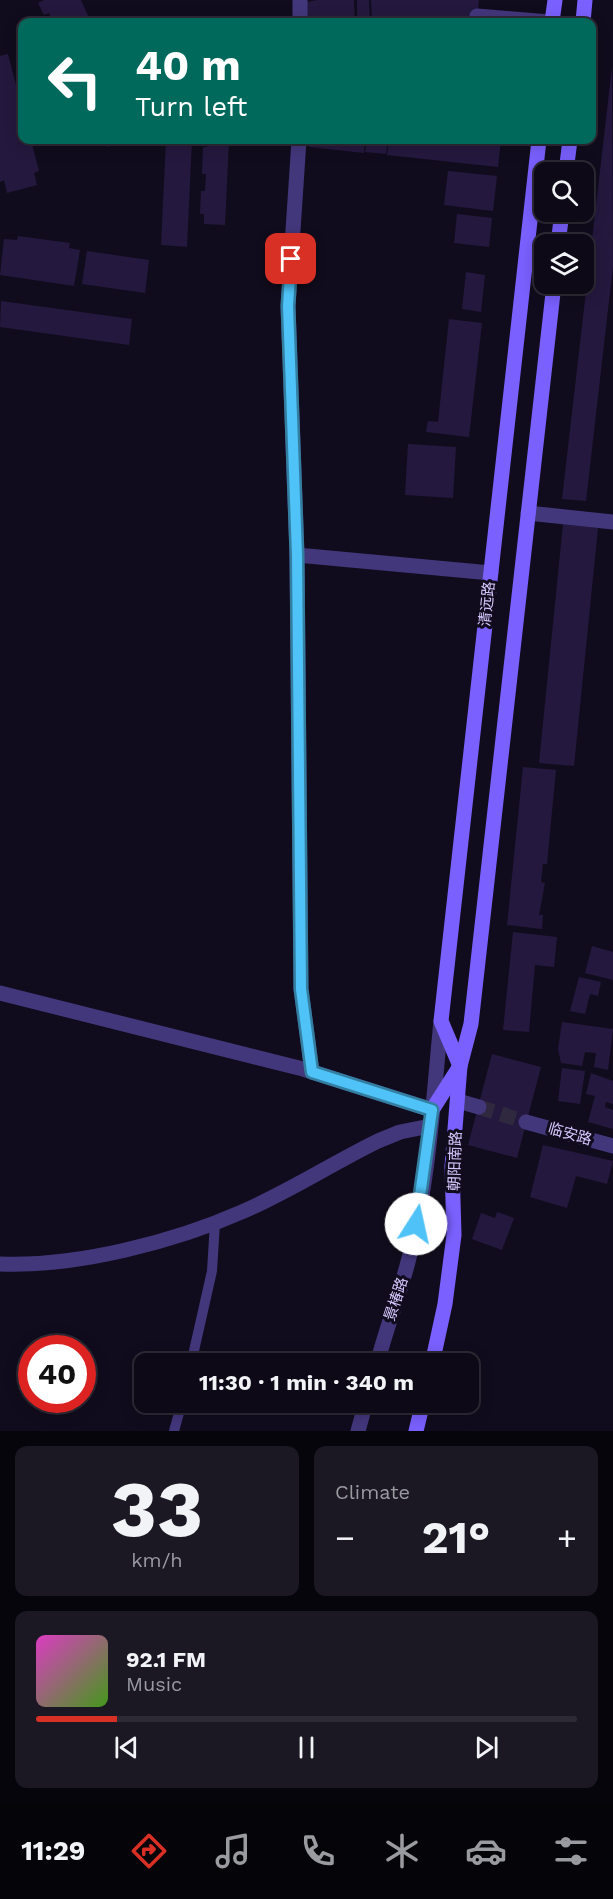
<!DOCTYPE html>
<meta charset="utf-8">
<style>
body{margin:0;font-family:"Work Sans","Noto Sans SC",sans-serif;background:#1b1723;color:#f1f3f6;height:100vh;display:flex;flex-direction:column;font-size:22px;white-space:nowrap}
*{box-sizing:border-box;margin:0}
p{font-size:20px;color:#9a9aa1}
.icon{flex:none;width:33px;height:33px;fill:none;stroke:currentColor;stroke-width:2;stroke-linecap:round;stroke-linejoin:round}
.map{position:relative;height:1431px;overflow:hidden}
.sheet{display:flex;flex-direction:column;gap:15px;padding:15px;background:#07050c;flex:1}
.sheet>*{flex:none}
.top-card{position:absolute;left:18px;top:18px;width:578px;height:126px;border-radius:12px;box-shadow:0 3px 15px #0003,0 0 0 2px #2d2a35;background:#00695c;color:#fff;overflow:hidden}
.controls{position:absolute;left:534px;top:162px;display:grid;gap:12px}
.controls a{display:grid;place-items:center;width:60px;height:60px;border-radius:12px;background:#0d0916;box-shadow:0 3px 15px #0003,0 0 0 2px #2d2a35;font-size:30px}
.speed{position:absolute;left:18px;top:1335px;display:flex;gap:12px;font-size:30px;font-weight:700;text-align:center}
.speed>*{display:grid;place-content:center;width:78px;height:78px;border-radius:50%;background:#0d0916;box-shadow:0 3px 15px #0003,0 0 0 2px #2d2a35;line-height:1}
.speed .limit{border:9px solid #d22;background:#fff;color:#111}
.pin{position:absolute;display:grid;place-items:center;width:51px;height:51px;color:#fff;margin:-26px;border-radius:12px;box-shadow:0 3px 9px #0006}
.me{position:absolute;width:66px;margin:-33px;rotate:10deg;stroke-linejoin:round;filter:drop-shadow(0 0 4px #0008)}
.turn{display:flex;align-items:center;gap:21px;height:126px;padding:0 18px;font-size:27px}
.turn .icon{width:78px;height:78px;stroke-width:2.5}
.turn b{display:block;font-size:42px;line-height:51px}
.big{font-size:45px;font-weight:700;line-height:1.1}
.sheet .tile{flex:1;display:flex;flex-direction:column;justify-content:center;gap:9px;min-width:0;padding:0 21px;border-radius:12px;background:#1b1723}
.sheet .dial{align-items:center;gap:0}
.dial b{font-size:78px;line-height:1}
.song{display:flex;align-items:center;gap:18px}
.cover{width:72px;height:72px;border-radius:9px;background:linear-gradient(135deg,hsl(310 70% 55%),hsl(100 70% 35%))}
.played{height:6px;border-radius:3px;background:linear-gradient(90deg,#d93025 15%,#2d2a35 15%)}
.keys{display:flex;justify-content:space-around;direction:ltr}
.heat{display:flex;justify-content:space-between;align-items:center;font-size:33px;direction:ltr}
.sheet .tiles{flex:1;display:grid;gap:15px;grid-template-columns:1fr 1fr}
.tile:last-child{grid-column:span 2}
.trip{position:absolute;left:134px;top:1353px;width:345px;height:60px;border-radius:12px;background:#0d0916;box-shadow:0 3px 15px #0003,0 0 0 2px #2d2a35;font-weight:700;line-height:60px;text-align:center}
.menu{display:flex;height:96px;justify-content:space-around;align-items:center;background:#050409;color:#9a9aa1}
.menu .icon{width:42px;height:42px}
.menu .selected{color:#d93025}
.menu b{font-size:27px;color:#f1f3f6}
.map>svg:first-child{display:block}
.building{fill:#25183e}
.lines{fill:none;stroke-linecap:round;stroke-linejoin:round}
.pedestrian-tunnel{stroke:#2f283f;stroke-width:15;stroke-dasharray:15 8;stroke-linecap:butt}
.service{stroke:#43377c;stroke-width:10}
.pedestrian{stroke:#43377c;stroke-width:15}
.minor{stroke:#43377c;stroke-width:15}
.tertiary{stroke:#43377c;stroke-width:15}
.secondary{stroke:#7a60fe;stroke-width:15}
.route-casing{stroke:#337fa1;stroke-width:15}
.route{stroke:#4fc3f7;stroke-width:10}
.labels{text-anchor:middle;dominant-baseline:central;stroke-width:6;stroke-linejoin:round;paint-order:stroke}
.street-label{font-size:15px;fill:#d6c8ff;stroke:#110c1d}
</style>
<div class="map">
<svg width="613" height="1431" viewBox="0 0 613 1431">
<rect width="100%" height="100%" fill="#110c1d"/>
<g class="building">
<path d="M44,0H81L91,22H53L49,13L44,15L38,3Z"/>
<path d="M317,0H354L355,22H307L306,2Z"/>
<path d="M357,0H369L370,22H357Z"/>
<path d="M371,0H479L477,22H372Z"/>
<path d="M8,54L22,108V140H31L39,171L34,173L37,185L7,193L4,180L0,182V56Z"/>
<path d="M612,67L613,266L586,501L562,499Z"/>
<path d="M105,140H124L108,147Z"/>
<path d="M166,140H192L187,247L161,245Z"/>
<path d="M208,140H229L225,225L204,224V214H200L201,191H205L206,174H202L203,147H207Z"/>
<path d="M310,140H365L364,153L309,147Z"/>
<path d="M367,140H388L386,154L365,152Z"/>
<path d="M389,140H501L498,167L387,155Z"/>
<path d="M448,171L497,176L493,211L444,205Z"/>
<path d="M457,214L492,218L489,247L454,243Z"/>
<path d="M18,236L70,243L69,248L80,250L74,286L0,275L4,239L17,240Z"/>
<path d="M87,251L149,260L145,293L82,284Z"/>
<path d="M466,272L485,275L481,312L462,309Z"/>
<path d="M1,301L132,319L129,345L0,327Z"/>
<path d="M449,319L482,323L469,437L426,432L428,421L438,422Z"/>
<path d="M408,444L456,447L453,498L405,495Z"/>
<path d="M563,524L598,528L574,766L539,763Z"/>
<path d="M523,767L556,770L547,864H543L541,882L545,883L539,915H543L542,929L507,925Z"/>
<path d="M513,932L557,937L554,967L535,965L529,1032L503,1030Z"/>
<path d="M592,946L613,952V980L585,973Z"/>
<path d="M579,977L601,982L598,996L590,994L585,1014L570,1011Z"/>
<path d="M562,1022L613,1029L608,1070L594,1067L596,1053L585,1052L582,1066L561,1063L558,1049Z"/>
<path d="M492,1054L541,1067L517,1158L468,1145Z"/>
<path d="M562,1068L585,1071L580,1104L558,1101Z"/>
<path d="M591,1073L613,1081V1104L606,1102L605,1107L613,1110V1129L588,1122L595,1096L586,1094Z"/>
<path d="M543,1145L613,1161L607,1184L576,1176L567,1208L530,1197Z"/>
<path d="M497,1212L514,1218L502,1250L472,1239L481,1213L495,1218Z"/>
</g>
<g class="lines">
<path class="pedestrian-tunnel" d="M479,1107L526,1122"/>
<g class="service">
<path d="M191,1364L212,1271L215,1223"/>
<path d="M174,1431L182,1402"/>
</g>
<g class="pedestrian">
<path d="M477,16L549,22"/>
<path d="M458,1101L479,1107"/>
<path d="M526,1122L613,1146"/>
</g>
<g class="minor">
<path d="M300,22V0"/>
<path d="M299,140L288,306L297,555L301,989L312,1072"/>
<path d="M528,513L613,522"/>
<path d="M297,555L491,573"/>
<path d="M0,993L303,1069L432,1110"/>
<path d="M0,1264C77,1267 174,1242 244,1211C290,1191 333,1163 378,1141L400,1132L430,1126"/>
</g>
<g class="tertiary">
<path d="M377,1364C386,1329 399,1296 408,1262C429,1184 433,1101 441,1021"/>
<path d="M358,1431L366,1402"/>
</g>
<g class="secondary">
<path d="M552,22L555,0"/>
<path d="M583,22L585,0"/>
<path d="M566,172L570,140"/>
<path d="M558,244L562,212"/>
<path d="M432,1110L460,1066L471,1024L554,284"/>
<path d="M432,1364L445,1304L454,1235L452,1166L460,1066L441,1021L539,140"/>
<path d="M416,1431L423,1402"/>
</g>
</g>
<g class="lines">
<defs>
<path id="route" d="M291,259L288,306L297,555L301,989L312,1072L432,1110L416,1224"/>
</defs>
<use href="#route" class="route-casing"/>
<use href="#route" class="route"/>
</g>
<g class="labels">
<g class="street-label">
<text transform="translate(487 604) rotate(-84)">清远路</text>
<text transform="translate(570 1134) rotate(16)">临安路</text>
<text transform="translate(455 1161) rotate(-88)">朝阳南路</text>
<text transform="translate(396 1299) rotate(-72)">景椿路</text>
</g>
</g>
</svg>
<div class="controls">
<a><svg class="icon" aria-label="search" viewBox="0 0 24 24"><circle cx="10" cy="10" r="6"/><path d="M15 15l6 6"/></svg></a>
<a><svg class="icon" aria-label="layers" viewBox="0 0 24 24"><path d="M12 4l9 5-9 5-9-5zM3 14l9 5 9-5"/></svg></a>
</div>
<div class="speed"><div class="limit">40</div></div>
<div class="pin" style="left:291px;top:259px;background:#d93025"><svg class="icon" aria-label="arrive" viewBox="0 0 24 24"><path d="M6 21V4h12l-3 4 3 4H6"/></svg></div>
<svg class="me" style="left:416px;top:1224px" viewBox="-20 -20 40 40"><circle r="19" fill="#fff"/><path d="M0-13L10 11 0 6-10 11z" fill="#4fc3f7"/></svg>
<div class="trip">11:30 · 1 min · 340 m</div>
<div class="top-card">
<div class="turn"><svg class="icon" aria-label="left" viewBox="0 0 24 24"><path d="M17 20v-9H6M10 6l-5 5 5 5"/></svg><div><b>40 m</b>Turn left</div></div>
</div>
</div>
<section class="sheet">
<div class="tiles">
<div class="tile dial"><b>33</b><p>km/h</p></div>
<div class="tile"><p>Climate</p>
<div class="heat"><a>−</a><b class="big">21°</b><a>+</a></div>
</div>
<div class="tile">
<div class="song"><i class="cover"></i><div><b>92.1 FM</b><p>Music</p></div></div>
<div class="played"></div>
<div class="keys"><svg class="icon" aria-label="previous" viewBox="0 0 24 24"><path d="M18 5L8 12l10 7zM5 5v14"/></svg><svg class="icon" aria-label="pause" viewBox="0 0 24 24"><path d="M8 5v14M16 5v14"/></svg><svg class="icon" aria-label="next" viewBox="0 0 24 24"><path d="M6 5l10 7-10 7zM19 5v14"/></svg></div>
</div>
</div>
</section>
<nav class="menu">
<b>11:29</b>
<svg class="icon selected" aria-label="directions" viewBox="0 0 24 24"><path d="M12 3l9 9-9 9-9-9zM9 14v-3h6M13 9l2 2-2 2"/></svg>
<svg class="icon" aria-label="music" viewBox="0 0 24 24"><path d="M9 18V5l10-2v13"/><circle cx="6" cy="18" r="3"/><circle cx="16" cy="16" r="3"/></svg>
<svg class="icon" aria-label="phone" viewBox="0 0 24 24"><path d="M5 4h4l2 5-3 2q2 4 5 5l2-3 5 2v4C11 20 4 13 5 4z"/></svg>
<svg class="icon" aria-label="climate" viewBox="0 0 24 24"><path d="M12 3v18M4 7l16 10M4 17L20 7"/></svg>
<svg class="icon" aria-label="car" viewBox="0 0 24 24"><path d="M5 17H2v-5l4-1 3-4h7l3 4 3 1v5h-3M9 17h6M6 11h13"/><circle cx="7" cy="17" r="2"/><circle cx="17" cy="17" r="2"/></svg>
<svg class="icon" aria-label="filters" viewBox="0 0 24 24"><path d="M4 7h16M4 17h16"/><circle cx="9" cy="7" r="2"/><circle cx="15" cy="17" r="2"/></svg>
</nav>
